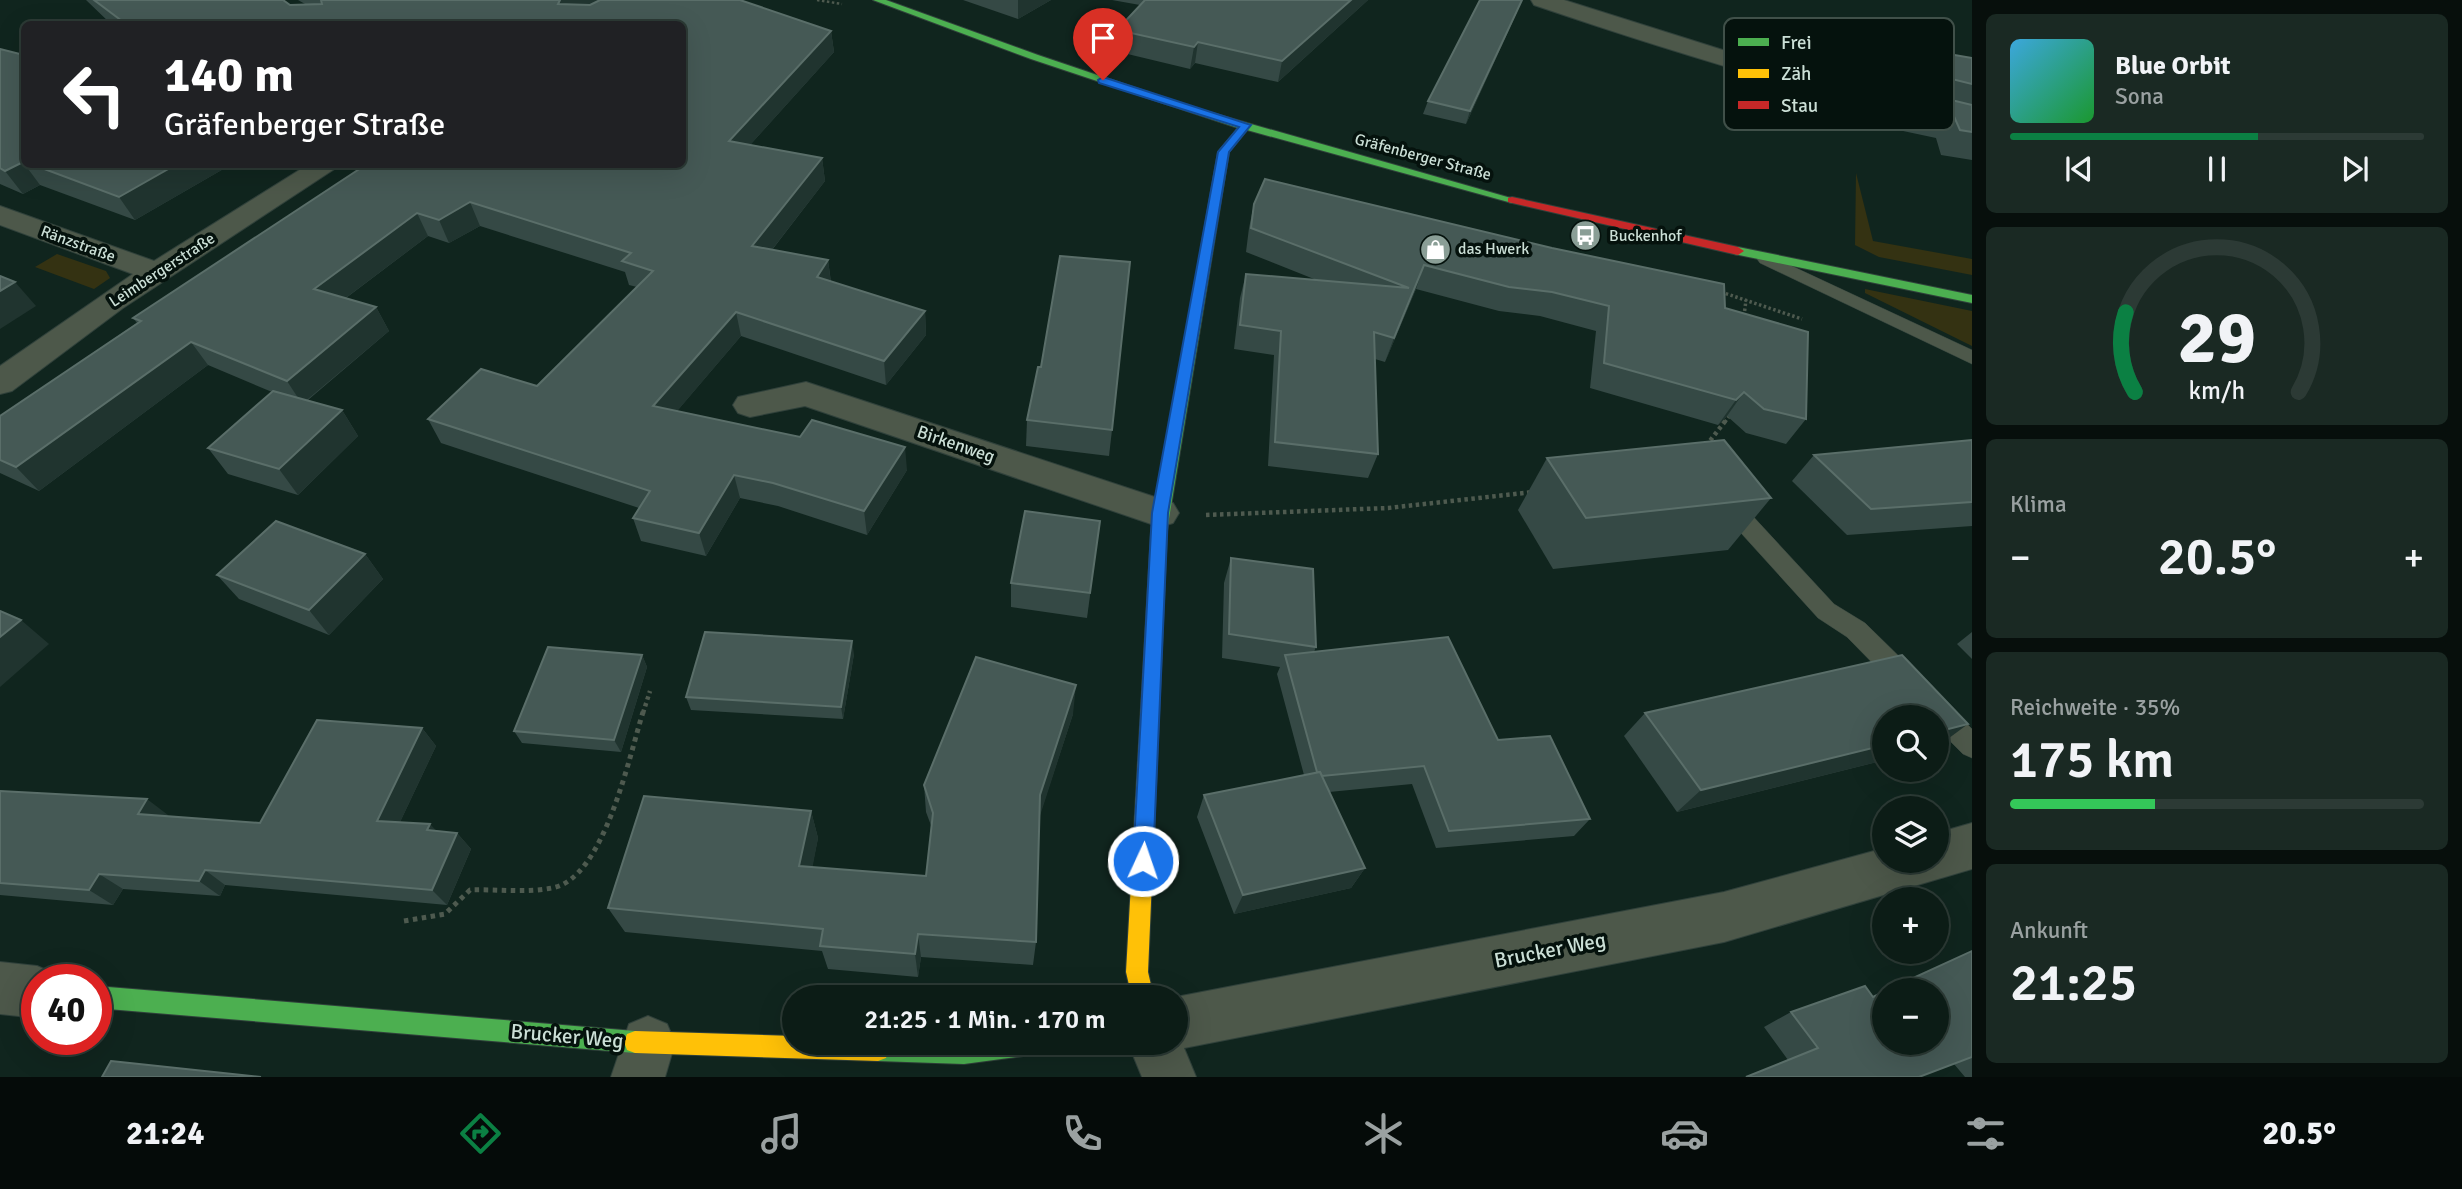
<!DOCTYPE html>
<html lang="de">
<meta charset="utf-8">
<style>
body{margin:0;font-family:Signika,sans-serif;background:#1a2923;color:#f1f3f6;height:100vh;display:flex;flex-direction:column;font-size:26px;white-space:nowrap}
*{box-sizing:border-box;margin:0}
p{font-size:23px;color:#9aa1a1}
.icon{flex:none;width:38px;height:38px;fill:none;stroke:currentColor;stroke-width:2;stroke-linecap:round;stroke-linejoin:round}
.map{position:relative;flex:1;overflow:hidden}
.drawer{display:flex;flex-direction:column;gap:14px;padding:14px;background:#070f0c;width:490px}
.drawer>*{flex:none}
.top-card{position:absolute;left:21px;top:21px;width:665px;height:147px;border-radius:10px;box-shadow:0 7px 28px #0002,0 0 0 2px #2c3a35;background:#202124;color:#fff;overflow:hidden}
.buttons{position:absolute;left:1872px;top:705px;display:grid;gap:14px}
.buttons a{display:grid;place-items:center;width:77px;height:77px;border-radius:50%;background:#0c1c16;box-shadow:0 7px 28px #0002,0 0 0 2px #2c3a35;font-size:35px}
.speed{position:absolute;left:21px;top:964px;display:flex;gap:14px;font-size:35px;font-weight:700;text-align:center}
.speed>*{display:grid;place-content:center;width:91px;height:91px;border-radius:50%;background:#0c1c16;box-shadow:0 7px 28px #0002,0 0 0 2px #2c3a35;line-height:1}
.speed .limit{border:10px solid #d22;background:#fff;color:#111}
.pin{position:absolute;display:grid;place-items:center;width:60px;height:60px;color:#fff;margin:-72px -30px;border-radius:50% 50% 50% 0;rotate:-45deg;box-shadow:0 0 7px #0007}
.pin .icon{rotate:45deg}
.me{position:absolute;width:77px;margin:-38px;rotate:3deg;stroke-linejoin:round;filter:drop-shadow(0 0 5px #0008)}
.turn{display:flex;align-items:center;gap:24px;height:147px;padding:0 28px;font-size:32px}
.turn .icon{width:91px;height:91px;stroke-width:2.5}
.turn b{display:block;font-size:49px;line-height:60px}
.big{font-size:52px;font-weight:600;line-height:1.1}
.drawer .widget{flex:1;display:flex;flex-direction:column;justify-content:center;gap:10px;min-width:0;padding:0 24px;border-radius:10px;background:#1a2923}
.drawer .dial{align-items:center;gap:0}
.dial svg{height:182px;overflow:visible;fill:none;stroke:#2c3a35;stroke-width:7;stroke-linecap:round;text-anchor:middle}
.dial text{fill:#f1f3f6;stroke:none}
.song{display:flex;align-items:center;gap:21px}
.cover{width:84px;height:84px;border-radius:10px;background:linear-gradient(135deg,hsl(200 70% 55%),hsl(130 70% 35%))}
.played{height:7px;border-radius:4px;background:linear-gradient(90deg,#0b8043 60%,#2c3a35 60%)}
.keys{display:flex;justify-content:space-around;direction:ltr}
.heat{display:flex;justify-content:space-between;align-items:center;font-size:38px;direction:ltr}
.charge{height:10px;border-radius:5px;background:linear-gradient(90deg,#34c759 35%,#2c3a35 0)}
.trip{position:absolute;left:782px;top:985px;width:406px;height:70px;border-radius:35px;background:#0c1c16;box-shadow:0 7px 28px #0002,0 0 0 2px #2c3a35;font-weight:600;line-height:70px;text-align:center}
.tab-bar{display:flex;height:112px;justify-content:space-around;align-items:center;background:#050b09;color:#9aa1a1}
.tab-bar .icon{width:49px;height:49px}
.tab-bar .current{color:#0b8043}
.tab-bar b{font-size:32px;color:#f1f3f6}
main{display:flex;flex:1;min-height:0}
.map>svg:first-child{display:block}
.green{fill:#343212}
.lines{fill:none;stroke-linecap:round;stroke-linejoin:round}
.lane-casing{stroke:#30413b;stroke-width:1}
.street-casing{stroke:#30413b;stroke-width:2}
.fast-casing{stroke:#30413b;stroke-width:2}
.slow-casing{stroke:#30413b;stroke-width:2}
.jam-casing{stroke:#30413b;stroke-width:2}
.path-far3{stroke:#4e5a4f;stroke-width:2.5;stroke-dasharray:2.5 2.5;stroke-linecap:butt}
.path-far2{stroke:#4e5a4f;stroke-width:3.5;stroke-dasharray:2.5 2.5;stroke-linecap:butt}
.path-far1{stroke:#4e5a4f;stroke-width:4.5;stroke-dasharray:3.5 3.5;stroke-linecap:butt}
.path{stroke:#4e5a4f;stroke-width:5;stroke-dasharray:4.5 4.5;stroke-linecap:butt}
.lane{fill:#4d584a;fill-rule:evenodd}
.street{fill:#4d584a;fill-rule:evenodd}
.fast{fill:#4caf50;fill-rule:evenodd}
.slow{fill:#ffc107;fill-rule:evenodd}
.jam{fill:#c62828;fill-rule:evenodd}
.wall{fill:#354945}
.shaded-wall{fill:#20342f}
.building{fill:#455955;stroke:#5a6e69;stroke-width:2}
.route{fill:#1a73e8;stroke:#114b97;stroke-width:2}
.labels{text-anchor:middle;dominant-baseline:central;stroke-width:7;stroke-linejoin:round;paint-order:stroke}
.far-street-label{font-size:16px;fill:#cbdfd6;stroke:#05120d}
.far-poi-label{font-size:16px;fill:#cbdfd6;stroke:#05120d;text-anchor:start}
.street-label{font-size:18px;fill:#cbdfd6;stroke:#05120d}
.near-street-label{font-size:21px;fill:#cbdfd6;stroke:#05120d}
.key{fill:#05120d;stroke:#405049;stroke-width:2}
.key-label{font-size:19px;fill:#cbdfd6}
</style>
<main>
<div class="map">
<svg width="1972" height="1077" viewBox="0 0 1972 1077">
<rect width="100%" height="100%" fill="#10251e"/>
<g class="green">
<path d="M1856,173L1873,241L1972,259V275L1879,257L1855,245Z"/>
<path d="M57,254L106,271L110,278L94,289L35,267Z"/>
<path d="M1865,289L1972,311V346L1865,293Z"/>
</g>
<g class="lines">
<defs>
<g id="lane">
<path d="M1766,254L1972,350V364L1760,263L1757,259Z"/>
<path d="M1729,497L1737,499L1834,604L1865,623L1914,671L1918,679L1914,687L1905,690L1896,687L1847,637L1818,618L1721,511L1718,505L1721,499Z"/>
<path d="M1937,700L1946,703L1972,729V758L1963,754L1937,728V718H1927L1924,711L1928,703Z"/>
</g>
<g id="street">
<path d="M1531,0H1564L1764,63L1972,115V131C1823,98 1678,54 1534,5Z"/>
<path d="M309,164H342L123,308L12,391L0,394V366L133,274L0,225V206L154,261Z"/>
<path d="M806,382L1173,503L1179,513L1173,523L1160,527L805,406L750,417L738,413L733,405L738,397Z"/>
<path d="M1972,823V869L1724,942L1184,1048L1196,1077H1142L1128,1043H1176V997L1724,892L1885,848V861H1937V833Z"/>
<path d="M0,962L37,966L55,974L58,980H37V1018L0,1014Z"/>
<path d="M648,1016L667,1024L675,1043L665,1077H611L629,1024Z"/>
</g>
<g id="fast">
<path d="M873,0H886L1038,55L1195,108L1518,200L1512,203L1247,130L1229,152L1167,531L1159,537L1151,531L1218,152L1238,128L1031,59Z"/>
<path d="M1738,247L1972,295V303L1734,254V248Z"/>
<path d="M96,986L635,1031L643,1034L646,1042L643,1050L635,1053L96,1008Z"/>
<path d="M870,1043H1049L1046,1051L1038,1054L964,1064L878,1061L870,1058L867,1050Z"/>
</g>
<g id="slow">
<path d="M1159,525L1167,531L1148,972L1154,998H1132L1126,972L1151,531Z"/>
<path d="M635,1031L794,1036V1043H886L889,1050L886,1058L878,1061L635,1053L627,1050L624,1042L627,1034Z"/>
</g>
<path id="jam" d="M1512,197L1738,247L1744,251L1738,255L1508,202V198Z"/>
</defs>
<use href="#lane" class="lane-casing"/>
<use href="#street" class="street-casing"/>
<use href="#fast" class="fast-casing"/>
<use href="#slow" class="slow-casing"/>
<use href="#jam" class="jam-casing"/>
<path class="path-far3" d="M817,0L842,4"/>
<g class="path-far2">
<path d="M1721,292L1802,319"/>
<path d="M1744,316L1746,300"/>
<path d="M1725,422L1730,415"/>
</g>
<g class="path-far1">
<path d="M1706,446L1726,420"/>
<path d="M1206,515L1388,508L1533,492"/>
<path d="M643,713L650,691"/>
</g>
<path class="path" d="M404,921L445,914L470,890C496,889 526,893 552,888C604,879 629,757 643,712"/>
<use href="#lane" class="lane"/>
<use href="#street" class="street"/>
<use href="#fast" class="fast"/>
<use href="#slow" class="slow"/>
<use href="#jam" class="jam"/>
</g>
<g class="wall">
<path d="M86,0H283L290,5L305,4L298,0H740L831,31L834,52L750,145L822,158L825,181L772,250L828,260L831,282L925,311L926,335L886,385L741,336L677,411L907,470L867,535L778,506L740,498L706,556L641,541L633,518L639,508L441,443L428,419L537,386L637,287L629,285L625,272L480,226L449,243L428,236L346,298L376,307L389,331L308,400L342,410L358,436L298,495L228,474L208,448L272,392L208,365L39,491L0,473V416L137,323L133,318L682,24H111Z"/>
<path d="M963,0H1051L1018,19Z"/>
<path d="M1112,0H1368L1278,82L1195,63L1190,69L1115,51L1117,30L1140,5Z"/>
<path d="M1517,12L1466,124L1423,114L1428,101Z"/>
<path d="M1846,31L1908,47L1972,58V160L1941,155L1936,138L1823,114L1826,98L1837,79L1829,76L1832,55Z"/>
<path d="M0,49L24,55V164H232L135,220L40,185L23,194L0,184Z"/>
<path d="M1254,204L1725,308L1806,419L1786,444L1746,433L1727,416L1718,425L1590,388L1596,331L1540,316L1499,311L1416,289L1385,362L1375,359L1378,454L1368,478L1268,466L1274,355L1234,349L1240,298L1246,274L1319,281L1246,252L1249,228Z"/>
<path d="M1027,420L1112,430L1109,456L1026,446Z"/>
<path d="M1972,440V526L1847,535L1792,481L1814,455Z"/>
<path d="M1547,458L1771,498L1728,550L1553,569L1518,510Z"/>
<path d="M1100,521L1087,618L1011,607V583Z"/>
<path d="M365,554L383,579L329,635L239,599L217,575Z"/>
<path d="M1231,558L1316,647L1314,652L1498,740L1590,819L1574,836L1436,848L1412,784L1329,792L1365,868L1351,888L1234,914L1197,817L1204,795L1304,775L1277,674L1280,667L1222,658L1224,583Z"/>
<path d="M1972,632V659L1957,644Z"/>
<path d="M854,654L843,719L691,710L686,697Z"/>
<path d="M642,655L647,667L621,752L522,743L514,731Z"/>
<path d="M1645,713L1885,718V760L1677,812L1624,736Z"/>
<path d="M1073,714L1039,817L1036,942L1033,965L921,957L918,977L828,969L822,951L625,932L608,908L811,811L818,838L812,867L926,876L932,828L926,812L924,785Z"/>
<path d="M422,728L436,746L400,822L436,831L457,833L471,849L447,905L225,885L220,896L123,889L113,905L0,895V791L168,816L260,823Z"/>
<path d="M1972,951V1077H1965L1954,1064L1788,1060L1764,1027L1791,1012L1873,997Z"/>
</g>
<g class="shaded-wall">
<path d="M560,0H602L569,17L558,4Z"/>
<path d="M1018,0H1051L1018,19Z"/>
<path d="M1351,0H1368L1278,82L1282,61Z"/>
<path d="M1522,0L1517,12L1466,124L1470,111Z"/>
<path d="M831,31L834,52L733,164L729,141Z"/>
<path d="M1198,42L1195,63L1190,69L1194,47Z"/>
<path d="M822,158L825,181L757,269L752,246Z"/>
<path d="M23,162L40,185L23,194L5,171Z"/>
<path d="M177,164H232L135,220L119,197Z"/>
<path d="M470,202L480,226L449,243L439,220Z"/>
<path d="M417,213L428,236L327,312L314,289Z"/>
<path d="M828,260L831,284L817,277Z"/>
<path d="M1424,265L1416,289L1385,362L1394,338Z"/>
<path d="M15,282L36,306L0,329V291Z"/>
<path d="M376,307L389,331L302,404L287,381Z"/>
<path d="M925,311L926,335L886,385L884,361Z"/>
<path d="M736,312L741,336L661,430L653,406Z"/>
<path d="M191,342L208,365L39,491L16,467Z"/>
<path d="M1744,392L1727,416L1718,425L1736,400Z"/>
<path d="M342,410L358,436L298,495L279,469Z"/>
<path d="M905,447L907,470L867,535L864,511Z"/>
<path d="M734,475L740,498L706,556L699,533Z"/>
<path d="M365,554L383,579L329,635L309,610Z"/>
<path d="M21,620L49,644L0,687V637Z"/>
<path d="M852,641L854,654L843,719L841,707Z"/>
<path d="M642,655L647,667L621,752L614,740Z"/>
<path d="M1076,685L1073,714L1038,822L1040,795Z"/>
<path d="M1968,724L1937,747V732Z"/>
<path d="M422,728L436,746L393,837L377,821Z"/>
<path d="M1885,745V760L1677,812L1701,790Z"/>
<path d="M147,799L168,815L159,830L138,814Z"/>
<path d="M811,811L818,838L808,891L799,866Z"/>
<path d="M430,824L444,839L427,830Z"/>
<path d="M457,833L471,849L447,905L432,890Z"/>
<path d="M1365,868L1351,888L1234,914L1243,895Z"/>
<path d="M205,870L225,885L220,896L199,881Z"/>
<path d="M99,874L123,889L113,905L89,890Z"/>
<path d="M918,934L921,957L918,977L915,954Z"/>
</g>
<g class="building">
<path d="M94,0H283L290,5L322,4L321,0H560L558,4L590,5L600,0H740L831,31L729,141L822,158L752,246L828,260L817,277L925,311L884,361L736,312L653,406L800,437L812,420L905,447L864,511L773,483L734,475L699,533L633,518L650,491L428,419L481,369L537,386L653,271L622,261L631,253L470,202L439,220L417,213L314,289L376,307L287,381L191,342L16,467L0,460V416L141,321L133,318L367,164H682V24H126Z"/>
<path d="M1145,0H1351L1282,61L1198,42L1194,47L1117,30Z"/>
<path d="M1480,0H1522L1470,111L1428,101Z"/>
<path d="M1846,31L1908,47L1972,58V84L1843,52Z"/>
<path d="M0,49L24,55V162H23L5,171L0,168Z"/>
<path d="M1841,73L1972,105V132L1960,130L1953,114L1839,89Z"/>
<path d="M31,164H177L119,197Z"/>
<path d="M1265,179L1552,248L1724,284L1725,308L1808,332L1806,419L1764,409L1744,392L1736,400L1604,363L1609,306L1552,292L1509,287L1424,265L1394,338L1374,332L1378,454L1275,442L1281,331L1240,325L1246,274L1409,288L1251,228L1254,204Z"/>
<path d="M1060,256L1130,262L1112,430L1027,420L1038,367H1041Z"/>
<path d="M0,276L15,282L0,291Z"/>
<path d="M273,391L342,410L279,469L208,448Z"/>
<path d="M1724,440L1771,498L1586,518L1547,458Z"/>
<path d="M1972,440V502L1871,509L1814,455Z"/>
<path d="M1025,511L1100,521L1090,593L1011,583Z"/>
<path d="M276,521L365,554L309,610L217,575Z"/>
<path d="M1231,558L1313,569L1316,647L1229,634Z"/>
<path d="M0,611L21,620L0,637Z"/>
<path d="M705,632L852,641L841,707L686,697Z"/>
<path d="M1448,637L1498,740L1550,736L1590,819L1449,831L1424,766L1322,776L1320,772H1317L1285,655Z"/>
<path d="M548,647L642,655L614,740L514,731Z"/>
<path d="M1902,655L1968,724L1937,732V718H1885V745L1701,790L1645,713Z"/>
<path d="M976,657L1076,685L1040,795L1036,942L918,934L915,954L820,946L823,929L608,908L644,796L811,811L799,866L926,876L933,813L924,785Z"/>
<path d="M317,720L422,728L377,821L430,824L427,830L457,833L432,890L205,870L199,881L99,874L89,890L0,883V791L147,799L138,814L260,823Z"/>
<path d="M1320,772L1365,868L1243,895L1204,795Z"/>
<path d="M1972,951V1057L1919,1077H1746L1818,1048L1791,1012L1865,986L1873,997L1885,991V1043H1937V990H1887Z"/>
<path d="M111,1061L261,1077H102Z"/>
</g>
<path class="route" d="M1103,77L1251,125L1229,152L1168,513L1153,861L1150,868L1143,871L1136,868L1133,861L1152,513L1218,152L1239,127L1099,83L1098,80Z"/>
<defs>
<symbol id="bus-disc" viewBox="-11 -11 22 22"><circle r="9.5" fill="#8a9e96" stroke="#05120d"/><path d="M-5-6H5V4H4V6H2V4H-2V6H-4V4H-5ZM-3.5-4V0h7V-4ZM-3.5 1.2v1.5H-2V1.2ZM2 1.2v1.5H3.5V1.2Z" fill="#fff"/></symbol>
<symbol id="shop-disc" viewBox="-11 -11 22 22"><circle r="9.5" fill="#8a9e96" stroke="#05120d"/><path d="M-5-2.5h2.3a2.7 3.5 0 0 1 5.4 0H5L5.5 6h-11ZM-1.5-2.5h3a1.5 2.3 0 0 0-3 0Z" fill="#fff"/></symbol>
</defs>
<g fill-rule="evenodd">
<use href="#bus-disc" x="1568" y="218" width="35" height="35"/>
<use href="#shop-disc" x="1418" y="232" width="35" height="35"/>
</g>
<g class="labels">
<g class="far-street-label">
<text transform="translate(1423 157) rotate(15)">Gräfenberger Straße</text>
<text transform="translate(78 244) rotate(20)">Ränzstraße</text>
<text transform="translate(162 270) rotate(-33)">Leimbergerstraße</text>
</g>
<g class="far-poi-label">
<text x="1609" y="236">Buckenhof</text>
<text x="1458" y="249">das Hwerk</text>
</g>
<g class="street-label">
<text transform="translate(956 444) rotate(19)">Birkenweg</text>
</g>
<g class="near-street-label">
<text transform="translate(1550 950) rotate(-11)">Brucker Weg</text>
<text transform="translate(567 1036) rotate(5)">Brucker Weg</text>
</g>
</g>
<rect x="1724" y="18" width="230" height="112" rx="10" class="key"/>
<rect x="1738" y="38" width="31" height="8" fill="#4caf50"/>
<rect x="1738" y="69" width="31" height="9" fill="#ffc107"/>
<rect x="1738" y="101" width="31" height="8" fill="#c62828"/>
<g class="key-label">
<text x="1781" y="49">Frei</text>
<text x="1781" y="80">Zäh</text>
<text x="1781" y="112">Stau</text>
</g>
</svg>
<div class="buttons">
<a><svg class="icon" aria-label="search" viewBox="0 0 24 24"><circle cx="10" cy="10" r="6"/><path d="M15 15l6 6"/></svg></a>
<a><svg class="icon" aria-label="layers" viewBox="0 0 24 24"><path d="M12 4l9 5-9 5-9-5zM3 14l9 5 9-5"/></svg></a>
<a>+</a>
<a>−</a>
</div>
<div class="speed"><div class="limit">40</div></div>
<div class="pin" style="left:1103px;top:80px;background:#d93025"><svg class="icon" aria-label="arrive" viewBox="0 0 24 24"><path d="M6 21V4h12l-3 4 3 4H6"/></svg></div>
<svg class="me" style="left:1143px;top:861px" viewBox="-20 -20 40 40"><circle r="17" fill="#1a73e8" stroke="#fff" stroke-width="3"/><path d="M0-11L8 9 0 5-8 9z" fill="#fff"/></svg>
<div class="trip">21:25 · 1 Min. · 170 m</div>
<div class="top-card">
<div class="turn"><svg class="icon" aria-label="left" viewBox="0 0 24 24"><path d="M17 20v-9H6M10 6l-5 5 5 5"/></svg><div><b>140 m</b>Gräfenberger Straße</div></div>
</div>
</div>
<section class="drawer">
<div class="widget">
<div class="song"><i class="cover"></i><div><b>Blue Orbit</b><p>Sona</p></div></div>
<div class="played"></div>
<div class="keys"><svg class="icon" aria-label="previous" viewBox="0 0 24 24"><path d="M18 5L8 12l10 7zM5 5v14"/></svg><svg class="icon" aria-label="pause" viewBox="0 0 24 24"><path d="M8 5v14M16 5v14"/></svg><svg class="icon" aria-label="next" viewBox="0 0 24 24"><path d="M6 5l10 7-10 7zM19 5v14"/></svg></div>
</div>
<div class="widget dial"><svg viewBox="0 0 100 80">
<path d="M14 69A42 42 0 1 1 86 69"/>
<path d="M14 69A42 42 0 0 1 10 34" stroke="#0b8043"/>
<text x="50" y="56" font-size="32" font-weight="700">29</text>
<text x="50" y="72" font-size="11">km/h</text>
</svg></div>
<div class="widget"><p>Klima</p>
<div class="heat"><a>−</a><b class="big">20.5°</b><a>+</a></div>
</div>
<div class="widget"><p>Reichweite · 35%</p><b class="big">175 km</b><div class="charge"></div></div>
<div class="widget"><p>Ankunft</p><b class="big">21:25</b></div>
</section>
</main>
<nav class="tab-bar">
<b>21:24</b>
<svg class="icon current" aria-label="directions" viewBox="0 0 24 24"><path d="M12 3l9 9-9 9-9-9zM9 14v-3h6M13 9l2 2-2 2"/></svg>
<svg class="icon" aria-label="music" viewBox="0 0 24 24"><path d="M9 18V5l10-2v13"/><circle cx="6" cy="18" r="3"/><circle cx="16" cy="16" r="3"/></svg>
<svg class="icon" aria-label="phone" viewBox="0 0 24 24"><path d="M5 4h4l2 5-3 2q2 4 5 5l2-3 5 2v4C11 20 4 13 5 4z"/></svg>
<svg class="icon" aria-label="climate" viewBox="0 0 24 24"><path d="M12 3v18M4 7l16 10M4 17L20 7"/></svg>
<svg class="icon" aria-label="car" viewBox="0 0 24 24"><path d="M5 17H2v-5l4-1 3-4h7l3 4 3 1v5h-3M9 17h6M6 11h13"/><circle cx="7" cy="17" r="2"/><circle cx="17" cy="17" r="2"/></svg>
<svg class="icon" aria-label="filters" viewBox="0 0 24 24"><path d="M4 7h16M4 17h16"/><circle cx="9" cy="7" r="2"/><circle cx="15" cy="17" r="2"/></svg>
<b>20.5°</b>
</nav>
